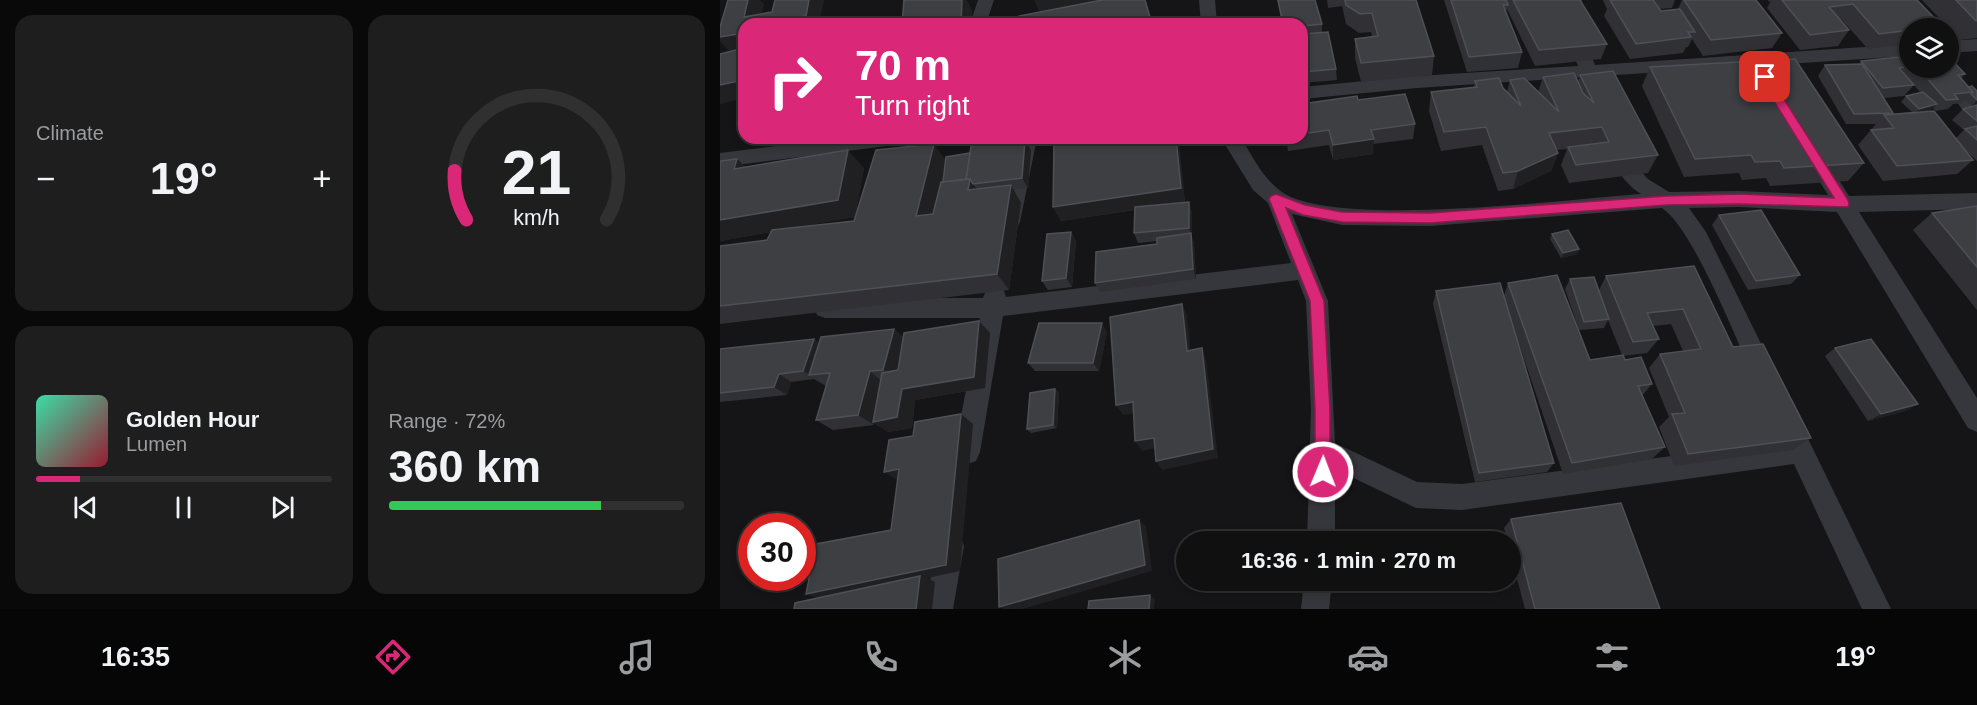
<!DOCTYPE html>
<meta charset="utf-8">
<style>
body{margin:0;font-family:Arial,sans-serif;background:#1e1e1f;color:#f1f3f6;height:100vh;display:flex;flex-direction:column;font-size:22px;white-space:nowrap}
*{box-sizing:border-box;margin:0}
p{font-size:20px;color:#9c9d9f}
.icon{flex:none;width:33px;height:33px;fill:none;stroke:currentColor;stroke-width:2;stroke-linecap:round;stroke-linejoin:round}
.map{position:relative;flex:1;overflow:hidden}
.panel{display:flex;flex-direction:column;gap:15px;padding:15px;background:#090909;width:720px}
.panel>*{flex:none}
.guide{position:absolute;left:18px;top:18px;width:570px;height:126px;border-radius:18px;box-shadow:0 3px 9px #0003,0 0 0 2px #303031;background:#db2777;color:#fff;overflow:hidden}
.fabs{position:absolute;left:1179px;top:18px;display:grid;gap:12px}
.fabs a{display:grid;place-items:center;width:60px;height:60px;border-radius:50%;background:#101011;box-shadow:0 3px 9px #0003,0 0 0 2px #303031;font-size:30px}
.speed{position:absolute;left:18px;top:513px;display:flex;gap:12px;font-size:30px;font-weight:700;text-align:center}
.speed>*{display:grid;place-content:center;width:78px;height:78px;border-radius:50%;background:#101011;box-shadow:0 3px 9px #0003,0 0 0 2px #303031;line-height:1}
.speed .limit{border:9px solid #d22;background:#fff;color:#111}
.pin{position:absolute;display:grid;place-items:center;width:51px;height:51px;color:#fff;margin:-26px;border-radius:12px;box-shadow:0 3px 9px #0006}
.me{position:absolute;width:66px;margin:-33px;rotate:1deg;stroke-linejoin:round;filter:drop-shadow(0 0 4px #0008)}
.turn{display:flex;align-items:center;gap:21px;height:126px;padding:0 18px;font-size:27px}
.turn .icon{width:78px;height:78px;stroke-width:2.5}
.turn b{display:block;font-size:42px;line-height:51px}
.big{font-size:45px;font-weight:800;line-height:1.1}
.panel .tile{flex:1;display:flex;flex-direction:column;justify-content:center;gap:9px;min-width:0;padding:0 21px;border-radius:18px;background:#1e1e1f}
.panel .dial{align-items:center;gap:0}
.dial svg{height:156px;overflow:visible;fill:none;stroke:#303031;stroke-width:7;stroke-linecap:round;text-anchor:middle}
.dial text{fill:#f1f3f6;stroke:none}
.song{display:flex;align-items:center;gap:18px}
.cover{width:72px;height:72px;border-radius:9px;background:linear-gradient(135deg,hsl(160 70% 55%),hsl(350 70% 35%))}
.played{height:6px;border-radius:3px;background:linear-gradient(90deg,#db2777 15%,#303031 15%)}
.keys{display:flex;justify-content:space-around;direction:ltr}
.heat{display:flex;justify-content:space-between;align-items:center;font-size:33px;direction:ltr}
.charge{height:9px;border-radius:4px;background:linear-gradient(90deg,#34c759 72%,#303031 0)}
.panel .tiles{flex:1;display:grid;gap:15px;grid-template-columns:repeat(2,1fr)}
.trip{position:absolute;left:456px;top:531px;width:345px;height:60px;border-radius:30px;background:#101011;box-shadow:0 3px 9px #0003,0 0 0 2px #303031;font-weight:800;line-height:60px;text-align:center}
.dock{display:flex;height:96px;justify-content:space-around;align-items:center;background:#060607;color:#9c9d9f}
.dock .icon{width:42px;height:42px}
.dock .on{color:#db2777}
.dock b{font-size:27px;color:#f1f3f6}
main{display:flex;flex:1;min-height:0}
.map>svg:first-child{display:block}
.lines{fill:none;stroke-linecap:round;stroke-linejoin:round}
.street{fill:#36373c;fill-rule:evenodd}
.wall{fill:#313135;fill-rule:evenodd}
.shaded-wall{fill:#202023}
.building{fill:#3d3f43;stroke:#4e5055;stroke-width:1.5}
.route{fill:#db2777;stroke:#8e194d;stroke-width:1.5}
</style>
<main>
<section class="panel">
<div class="tiles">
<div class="tile"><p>Climate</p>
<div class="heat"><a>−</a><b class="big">19°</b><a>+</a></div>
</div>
<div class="tile dial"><svg viewBox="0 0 100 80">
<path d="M14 69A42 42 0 1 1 86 69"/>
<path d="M14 69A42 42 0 0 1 8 44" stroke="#db2777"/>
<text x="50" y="56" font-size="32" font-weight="700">21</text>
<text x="50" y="72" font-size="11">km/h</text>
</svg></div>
<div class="tile">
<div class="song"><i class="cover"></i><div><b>Golden Hour</b><p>Lumen</p></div></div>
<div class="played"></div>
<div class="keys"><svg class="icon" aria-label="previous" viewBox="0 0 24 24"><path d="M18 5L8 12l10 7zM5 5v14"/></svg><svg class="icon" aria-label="pause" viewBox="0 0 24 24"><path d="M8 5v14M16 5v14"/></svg><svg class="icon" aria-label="next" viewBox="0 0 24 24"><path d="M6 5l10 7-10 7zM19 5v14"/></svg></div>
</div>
<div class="tile"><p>Range · 72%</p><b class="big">360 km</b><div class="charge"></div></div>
</div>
</section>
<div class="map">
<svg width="1257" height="609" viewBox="0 0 1257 609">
<rect width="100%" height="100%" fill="#151517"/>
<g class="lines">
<g class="street">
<path d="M258,0H274L266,24H250Z"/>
<path d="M479,0H495L497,24H481Z"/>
<path d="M832,0H848L875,65L1190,44V56L880,76L891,103L889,108L882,109L875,108L863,77L697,88L582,99V87L697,76L858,66Z"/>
<path d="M1257,39V51L1228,53V41Z"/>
<path d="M1210,68H1228L1257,102V121L1250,119Z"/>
<path d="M119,138H184L181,143L174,145L0,167V153Z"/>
<path d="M297,138H317L300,222L297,228L290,230L283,228L280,222Z"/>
<path d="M501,138H521C533,157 543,179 562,192C615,229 849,199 921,194C903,182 895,168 889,148L892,143L899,141L906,143L914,164L928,179L949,192L1019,191L1108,195L1085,158L1088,153L1095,151L1102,153L1129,196L1257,193V209L1139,212L1257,398V432L1248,428L1117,212L1019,207L969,208L986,232L1055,372L1051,380L1043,383L1035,380C1017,342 973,228 942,208L710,226L622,225L572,214L608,301L615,443L697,482L742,484L1063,441L1053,418L1056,410L1065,406L1074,410L1171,609H1142L1074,464L742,510L696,508L615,469V542H587L591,410L586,301L578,280L283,316L260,452L256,461L247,464L238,461L234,452L260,318H105L97,315L94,308L97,301L105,298H263L267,288L275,286L283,288L286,297L571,263L548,203L533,190Z"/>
<path d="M230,532L240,536L244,546L233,609H205L216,546L220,536Z"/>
<path d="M584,580H612L609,609H581Z"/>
</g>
</g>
<g class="wall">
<path d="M557,0H595L602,24V33L616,69L617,80L582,83V24H562Z"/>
<path d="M607,0H696L714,56L712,75L641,82L635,58V39L652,37L651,32L639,33L626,24L622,6L608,8Z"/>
<path d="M724,0H862L861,2L887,44L881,59L815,66L787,9L786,12L802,52L798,68L747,72Z"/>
<path d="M883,0H955L952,8L939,9L941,11L958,9L962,0H1036L1062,33L1052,48L983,56L972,39L968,47H966L963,53L910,59L884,16L887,9Z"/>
<path d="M1048,0H1197L1222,26L1220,28H1190V44L1148,49L1122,20H1120L1129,30L1118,46L1080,50L1047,8L1051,1L1049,2Z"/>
<path d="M1202,0H1257V38L1240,40Z"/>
<path d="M1190,58V68H1228L1245,74L1241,79L1248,87L1257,91V105L1252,106L1245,100L1242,103L1233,104L1228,109L1216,111L1213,108L1212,109L1203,112L1236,138L1244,130L1232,120L1243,109L1257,105V161L1246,151L1253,160L1237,174L1163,181L1138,145L1156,124H1126L1098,76L1105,65L1139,64L1141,61L1185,64ZM1183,72L1200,92L1186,96L1181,102L1192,112L1172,114L1173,113L1164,98L1184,96L1194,85Z"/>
<path d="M930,67L1144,163L1128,181L1050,186L1046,178L1022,180L1019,173L964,177L922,86Z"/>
<path d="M860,75L938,155L928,173L849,183L841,165L847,149L836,150L838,153L831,171L793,189L778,191L762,145L721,151L709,111L711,92L754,87L755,81L783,88L787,92L790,80L818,92L823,77L858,82Z"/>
<path d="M638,100L695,124L693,139L653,144V154L613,160L609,145L568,151L566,138H582V104Z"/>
<path d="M378,138H395L396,140L407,138H458L465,202L456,203L472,212V238L474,243L476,279L380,292L375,283L437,244V241L418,243L414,233L415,210L341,221L333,207Z"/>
<path d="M311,150L308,188L293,190L301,203L289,290L0,324V246L47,240L51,232L0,241V161L17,159L25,167L144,168L135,217L76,227L134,221L226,161Z"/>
<path d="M1257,206V310L1193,230L1212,213Z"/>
<path d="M999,215L1080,275L1071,284L1028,290L992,225Z"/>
<path d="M351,232L356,241L352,287L328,290L322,281Z"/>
<path d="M832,234L859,249L857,254L841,258L830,239Z"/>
<path d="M974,266L1013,347L1091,438L1073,450L954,466L939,427L949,417L929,368L940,354L963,351L951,324L933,326L939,339L927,353L903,356L905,360L932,384L922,396L945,447L932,459L843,474L797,338L834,463L827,472L755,482L713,304L716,291L784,296L788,283L870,360L902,355L888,320L884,328L859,330L845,289L850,279L879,290L886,276Z"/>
<path d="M259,321L270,333L265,388L195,400L192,428L168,432L154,423V425L113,430L96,420L106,386L94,379L71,382L67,395L0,402V349L94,339L99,343L174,329L183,338Z"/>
<path d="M387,332L379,371H315L308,363Z"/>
<path d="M1115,348L1198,404L1185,411L1148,421L1105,356Z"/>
<path d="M335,389L339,393L337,428L311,433L307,429Z"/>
<path d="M791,519L940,609H805L790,552V542H788L784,528Z"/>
</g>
<g class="shaded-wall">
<path d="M28,0H40L44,4L39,24L24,17Z"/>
<path d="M89,0H104L99,24H39Z"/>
<path d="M242,0H247L252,10V24H241Z"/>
<path d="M314,0H422L321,15Z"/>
<path d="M24,33V51L11,53L0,41V37Z"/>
<path d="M24,80V98L0,104V85Z"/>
<path d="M1257,100V105L1252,106Z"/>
<path d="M1217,104L1212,109L1194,114L1199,109Z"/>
<path d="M456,138H458L459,141L465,202L341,221L333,207Z"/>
<path d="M654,139L653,154L613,160V145Z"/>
<path d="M305,140L311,150L308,188L302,178Z"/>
<path d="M214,144L227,162L210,233L196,216Z"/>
<path d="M128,150L144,168L135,217L0,241V220Z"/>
<path d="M251,153L252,182L262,197L248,190Z"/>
<path d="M838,153L831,171L793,189L798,171Z"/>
<path d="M17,159L36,177L14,169Z"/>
<path d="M291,185L301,203L289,290L277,274Z"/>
<path d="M469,202L472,212V238L469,228Z"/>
<path d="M351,232L356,241L352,287L346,278Z"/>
<path d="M471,233L474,243L476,279L473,269Z"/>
<path d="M859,249L857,254L841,258L843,253Z"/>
<path d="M462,304L467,316L472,363L467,351Z"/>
<path d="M259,321L270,333L265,388L195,400L192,428L168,432L154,423V425L138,415L150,371L164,383L182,389Z"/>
<path d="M382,323L387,332L379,371L373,363Z"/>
<path d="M174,329L188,341L178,381L163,370Z"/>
<path d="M94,339L105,348L90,375L83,371Z"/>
<path d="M482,348L486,360L498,458L442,470L436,461Z"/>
<path d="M59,374L71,382L67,395L54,387Z"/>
<path d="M335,389L339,393L337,428L333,425Z"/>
<path d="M413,402L420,412L403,415L396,405Z"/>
<path d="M1198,404L1185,411L1148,421L1161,414Z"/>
<path d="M241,414L253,424L240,571L207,578L215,582L212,609H196L105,600L86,594L226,565Z"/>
<path d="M434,438L440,447L422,451L415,441Z"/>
<path d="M179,469V481L164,472Z"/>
<path d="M419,520L426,527L432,571L303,609H284L279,607Z"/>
<path d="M430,595L435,599L434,609H429Z"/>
</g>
<g class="building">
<path d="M8,0H28L24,17L52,12L55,0H89L86,16L39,24H24V33L0,37V27Z"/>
<path d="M184,0H242L241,24H182Z"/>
<path d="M382,0H425L432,24H300L299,16Z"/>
<path d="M558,0H595L602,24L582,26V24H563Z"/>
<path d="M625,0H696L714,56L641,63L635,39L658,36L652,13L640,14L626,5Z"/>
<path d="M731,0H786L788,5H783L802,52L749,57Z"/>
<path d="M793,0H860L887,44L819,50Z"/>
<path d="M890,0H933L941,11L960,9L975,32H968L971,37L916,44Z"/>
<path d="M964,0H1036L1062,33L991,40Z"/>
<path d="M1062,0H1197L1222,26L1204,28H1190V30L1159,34L1133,4L1109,7L1129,30L1090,35Z"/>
<path d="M1236,0H1257V20L1256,21Z"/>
<path d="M608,32L616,69L582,72V34Z"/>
<path d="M24,48V80L0,85V54Z"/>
<path d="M1228,56L1245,74L1238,75L1253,92L1234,94L1238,99L1226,100L1198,68H1228Z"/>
<path d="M1179,57L1187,67L1179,68L1194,85L1163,88L1141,61Z"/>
<path d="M1075,59L1144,163L1064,168L1060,161L1035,162L1031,155L975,159L930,67Z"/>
<path d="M1142,64L1173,113L1134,114L1105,65Z"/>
<path d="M893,71L938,155L856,165L848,147L889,142L882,127L829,133L838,153L798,171L783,173L766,127L724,132L711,92L757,87L755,81L779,78L783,88L801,106L790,80L804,78L839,112L823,77L854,73L863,93L874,103L860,75Z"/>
<path d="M1252,86L1257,91V100L1251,94L1253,92L1248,87Z"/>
<path d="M1203,92L1217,104L1199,109L1186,96Z"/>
<path d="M685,94L695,124L651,130L654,139L613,145L609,130L582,134V104L637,96L638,100Z"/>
<path d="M1257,105V121L1243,109Z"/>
<path d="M1214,111L1253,160L1177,166L1151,130L1174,128L1164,115Z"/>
<path d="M1257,126V140L1245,129Z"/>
<path d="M378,138H394V140L407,138H456L461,188L333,207L334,144Z"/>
<path d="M305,140L302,178L253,184L250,179H246L251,146Z"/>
<path d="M214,144L196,216L213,214L221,182L250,179L248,190L291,185L277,274L0,306V246L47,240L52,230L134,221L156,150Z"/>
<path d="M128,150L118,200L0,220V161L17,159L14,169Z"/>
<path d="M250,153L246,179L223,182L226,157Z"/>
<path d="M469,202V228L414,233L415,207Z"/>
<path d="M1257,206V267L1212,213Z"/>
<path d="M1041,210L1080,275L1036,281L999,215Z"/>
<path d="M848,230L859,249L843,253L832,234Z"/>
<path d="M351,232L346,278L322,281L327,234Z"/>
<path d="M471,233L473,269L375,283L376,252L437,244V238Z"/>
<path d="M974,266L1013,347L1043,344L1091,438L968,454L952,414L965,413L940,354L981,349L963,309L927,313L939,339L913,342L886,276Z"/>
<path d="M837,275L870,360L903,355L905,360L921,357L932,384L918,386L945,447L852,463L788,283Z"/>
<path d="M874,277L889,319L864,322L850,279Z"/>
<path d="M780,283L834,463L759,473L716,291Z"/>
<path d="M462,304L467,351L482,348L493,449L436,461L434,438L415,441L413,402L396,405L390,317Z"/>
<path d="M259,321L254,377L182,389L177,417L153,422L162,373L178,370L184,333Z"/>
<path d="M319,323H382L373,363H308Z"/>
<path d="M174,329L163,370L150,371L138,415L96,420L110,373L89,375L101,337Z"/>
<path d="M94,339L83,371L59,374L54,387L0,393V349Z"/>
<path d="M1151,339L1198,404L1161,414L1115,348Z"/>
<path d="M335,389L333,425L307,429L310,393Z"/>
<path d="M241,414L226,565L86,594L96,544L171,530L179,469L164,472L169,440L193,436L195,422Z"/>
<path d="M901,503L940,609H815L791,519Z"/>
<path d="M419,520L425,565L279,607L278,559Z"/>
<path d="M200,576L196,609H74L75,603Z"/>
<path d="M430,595L429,609H368L369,601Z"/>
</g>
<path class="route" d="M1045,73L1048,74L1128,200L1129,204L1128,207L1019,204L947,205L710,223L622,222L583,215L566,208L604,301L610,410V472L608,478L603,480L597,478L595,472V410L590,301L549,199L551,196L556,194L585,205L622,212L710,213L947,196L1019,194L1114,198L1039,77Z"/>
</svg>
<div class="fabs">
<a><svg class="icon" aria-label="layers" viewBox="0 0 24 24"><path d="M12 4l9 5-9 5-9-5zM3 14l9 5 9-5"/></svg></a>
</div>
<div class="speed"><div class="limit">30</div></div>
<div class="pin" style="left:1045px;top:77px;background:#d93025"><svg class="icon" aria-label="arrive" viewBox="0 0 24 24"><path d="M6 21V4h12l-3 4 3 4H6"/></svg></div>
<svg class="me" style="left:603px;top:472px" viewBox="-20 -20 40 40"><circle r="17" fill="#db2777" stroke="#fff" stroke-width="3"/><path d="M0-11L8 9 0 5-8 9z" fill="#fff"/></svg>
<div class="trip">16:36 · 1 min · 270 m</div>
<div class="guide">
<div class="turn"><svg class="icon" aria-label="right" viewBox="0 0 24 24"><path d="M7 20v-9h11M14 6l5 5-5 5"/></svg><div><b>70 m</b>Turn right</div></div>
</div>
</div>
</main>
<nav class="dock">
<b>16:35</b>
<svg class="icon on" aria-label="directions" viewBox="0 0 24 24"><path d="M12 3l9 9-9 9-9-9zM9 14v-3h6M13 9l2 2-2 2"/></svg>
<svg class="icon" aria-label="music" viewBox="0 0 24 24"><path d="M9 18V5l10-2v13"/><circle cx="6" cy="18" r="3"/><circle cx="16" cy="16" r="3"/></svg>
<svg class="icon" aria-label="phone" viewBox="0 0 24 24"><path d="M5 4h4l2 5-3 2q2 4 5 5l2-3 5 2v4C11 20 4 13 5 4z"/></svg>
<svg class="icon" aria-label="climate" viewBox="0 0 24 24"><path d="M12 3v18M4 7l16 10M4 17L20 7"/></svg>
<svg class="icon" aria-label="car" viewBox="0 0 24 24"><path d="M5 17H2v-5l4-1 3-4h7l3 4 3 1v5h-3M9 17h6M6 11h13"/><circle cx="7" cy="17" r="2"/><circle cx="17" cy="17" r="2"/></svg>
<svg class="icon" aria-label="filters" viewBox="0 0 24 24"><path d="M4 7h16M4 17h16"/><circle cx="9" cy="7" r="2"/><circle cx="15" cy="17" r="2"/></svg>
<b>19°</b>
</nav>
